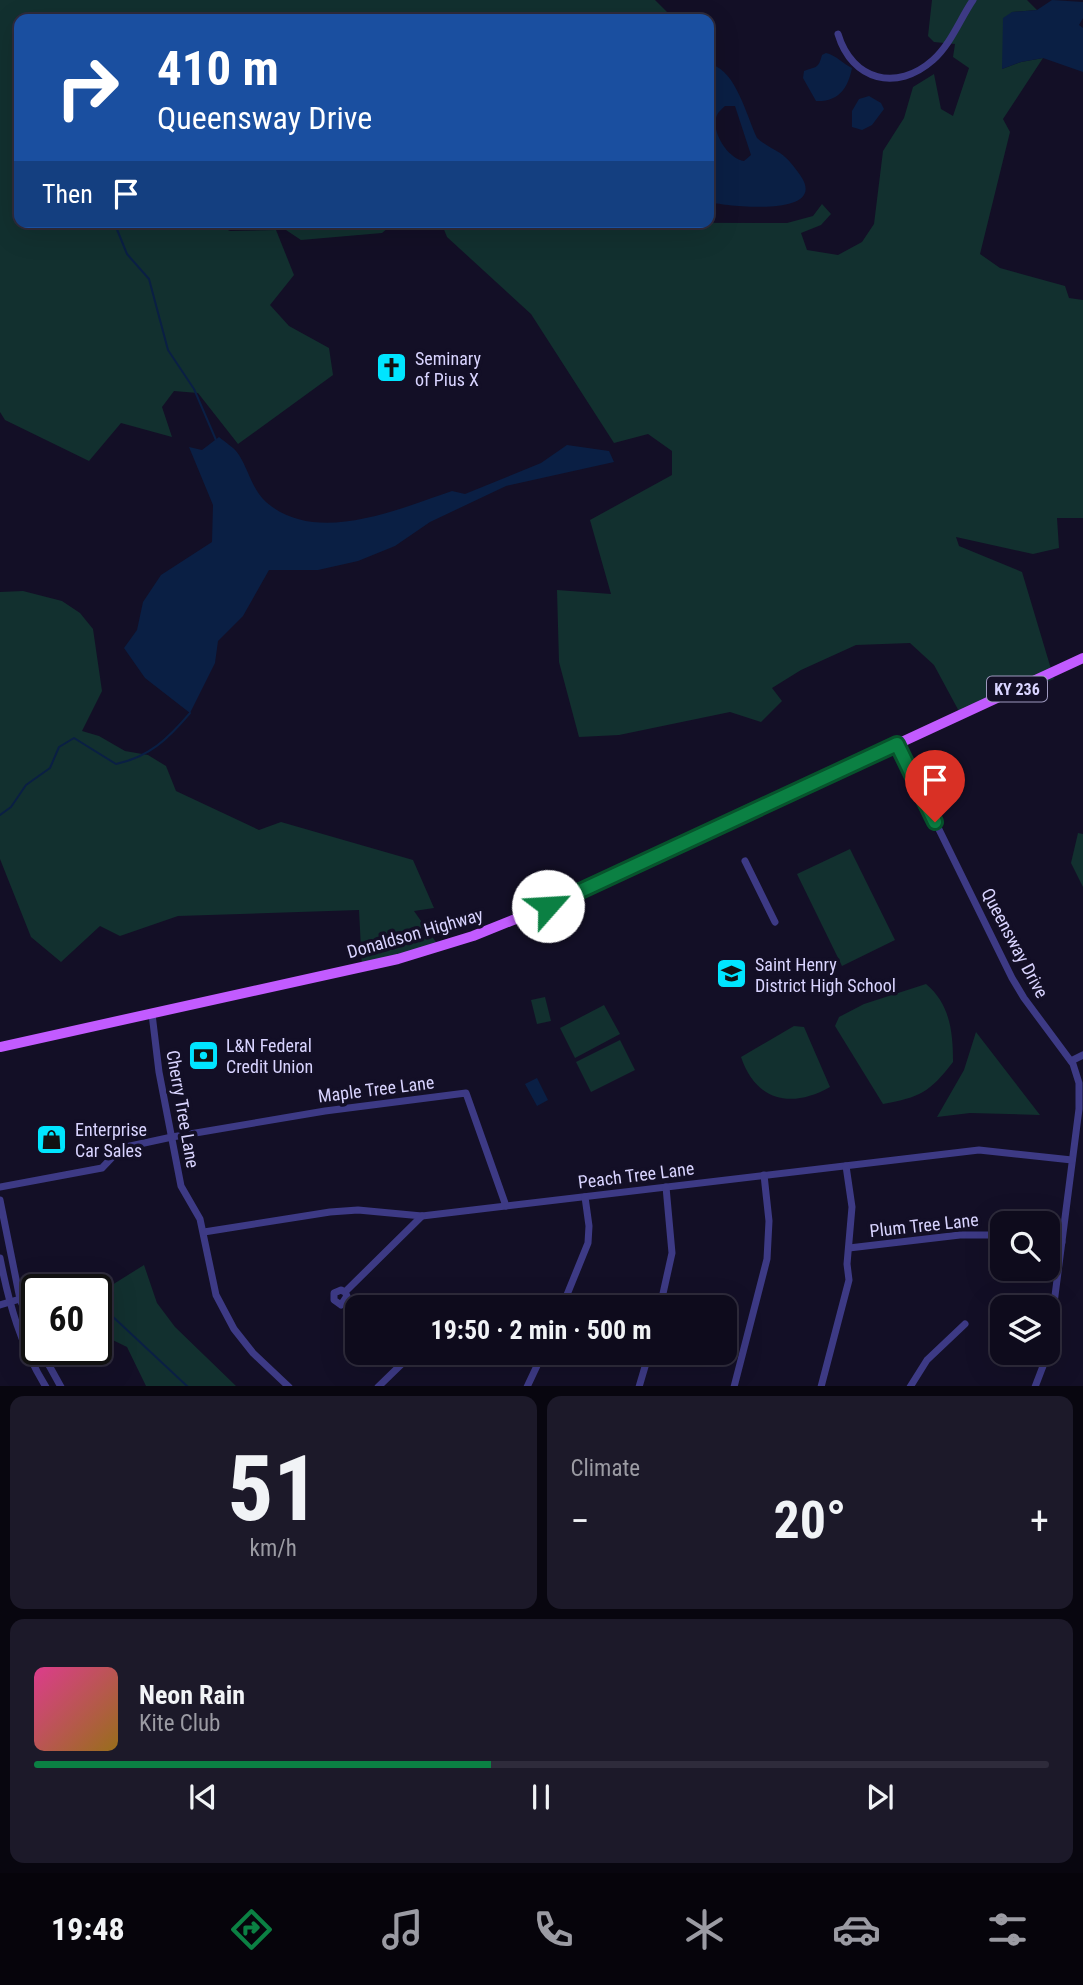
<!DOCTYPE html>
<meta charset="utf-8">
<style>
body{margin:0;font-family:"Roboto Condensed",sans-serif;background:#1c1929;color:#f1f3f6;height:100vh;display:flex;flex-direction:column;font-size:26px;white-space:nowrap}
*{box-sizing:border-box;margin:0}
p{font-size:23px;color:#9b9ba3}
.icon{flex:none;width:38px;height:38px;fill:none;stroke:currentColor;stroke-width:2;stroke-linecap:round;stroke-linejoin:round}
.map{position:relative;height:1386px;overflow:hidden}
.details{display:flex;flex-direction:column;gap:10px;padding:10px;background:#08060f;flex:1}
.details>*{flex:none}
.top-card{position:absolute;left:14px;top:14px;width:700px;height:214px;border-radius:14px;box-shadow:0 7px 28px #0002,0 0 0 2px #2e2b3b;background:#1a4fa0;color:#fff;overflow:hidden}
.controls{position:absolute;left:990px;top:1211px;display:grid;gap:14px}
.controls a{display:grid;place-items:center;width:70px;height:70px;border-radius:14px;background:#0e0b1c;box-shadow:0 7px 28px #0002,0 0 0 2px #2e2b3b;font-size:35px}
.speed{position:absolute;left:21px;top:1274px;display:flex;gap:14px;font-size:35px;font-weight:700;text-align:center}
.speed>*{display:grid;place-content:center;width:91px;height:91px;border-radius:50%;background:#0e0b1c;box-shadow:0 7px 28px #0002,0 0 0 2px #2e2b3b;line-height:1}
.speed .limit{border:4px solid #111;border-radius:10px;background:#fff;color:#111}
.pin{position:absolute;display:grid;place-items:center;width:60px;height:60px;color:#fff;margin:-72px -30px;border-radius:50% 50% 50% 0;rotate:-45deg;box-shadow:0 0 7px #0007}
.pin .icon{rotate:45deg}
.me{position:absolute;width:77px;margin:-38px;rotate:64deg;stroke-linejoin:round;filter:drop-shadow(0 0 5px #0008)}
.turn{display:flex;align-items:center;gap:24px;height:147px;padding:0 28px;font-size:32px}
.turn .icon{width:91px;height:91px;stroke-width:2.5}
.turn b{display:block;font-size:49px;line-height:60px}
.then{display:flex;align-items:center;height:66px;padding:0 28px;background:#0003;gap:14px;font-size:26px}
.big{font-size:52px;font-weight:700;line-height:1.1}
.details .tile{flex:1;display:flex;flex-direction:column;justify-content:center;gap:10px;min-width:0;padding:0 24px;border-radius:14px;background:#1c1929}
.details .dial{align-items:center;gap:0}
.dial b{font-size:91px;line-height:1}
.song{display:flex;align-items:center;gap:21px}
.cover{width:84px;height:84px;border-radius:10px;background:linear-gradient(135deg,hsl(330 70% 55%),hsl(40 70% 35%))}
.played{height:7px;border-radius:4px;background:linear-gradient(90deg,#0b8043 45%,#2e2b3b 45%)}
.keys{display:flex;justify-content:space-around;direction:ltr}
.heat{display:flex;justify-content:space-between;align-items:center;font-size:38px;direction:ltr}
.details .tiles{flex:1;display:grid;gap:10px;grid-template-columns:1fr 1fr}
.tile:last-child{grid-column:span 2}
.trip{position:absolute;left:345px;top:1295px;width:392px;height:70px;border-radius:14px;background:#0e0b1c;box-shadow:0 7px 28px #0002,0 0 0 2px #2e2b3b;font-weight:700;line-height:70px;text-align:center}
.tabs{display:flex;height:112px;justify-content:space-around;align-items:center;background:#06040b;color:#9b9ba3}
.tabs .icon{width:49px;height:49px}
.tabs .active{color:#0b8043}
.tabs b{font-size:32px;color:#f1f3f6}
.map>svg:first-child{display:block}
.green{fill:#12302f}
.water{fill:#0a1f44;fill-rule:evenodd}
.lines{fill:none;stroke-linecap:round;stroke-linejoin:round}
.stream{stroke:#0a1f44;stroke-width:2}
.street{stroke:#3d3a85;stroke-width:7}
.primary{stroke:#c25bff;stroke-width:10}
.route-casing{stroke:#07532c;stroke-width:18}
.route{stroke:#0b8043;stroke-width:12}
.labels{text-anchor:middle;dominant-baseline:central;stroke-width:7;stroke-linejoin:round;paint-order:stroke}
.shield{fill:#130f26;stroke:#9e99be;stroke-width:2}
.shield-label{font-size:16px;font-weight:bold;fill:#d9d4ff}
.poi-label{font-size:18px;fill:#d9d4ff;stroke:#130f26;text-anchor:start}
.street-label{font-size:18px;fill:#d9d4ff;stroke:#130f26}
</style>
<div class="map">
<svg width="1083" height="1387" viewBox="0 0 1083 1387">
<rect width="100%" height="100%" fill="#130f26"/>
<g class="green">
<path d="M0,0H655L674,19H629L617,12L615,19H19V222H210L230,231L276,230L294,275L270,305L289,326L329,348L333,375L238,444L198,393L174,391L162,407L172,437L121,423L89,461L5,420L0,412Z"/>
<path d="M932,0H1027L1037,10L1012,12L1002,69L1021,62L1043,58L1003,119L1010,132L980,254L1000,268L1065,286L1069,298L1083,300V518H1057L1059,548L1033,554L956,537L959,546L1022,572L1054,679L961,715L934,665L910,643L856,645L801,670L772,688L782,701L761,722L730,712L619,735L579,737L559,662L557,590L611,594L590,520L672,475V451L648,434L614,443L531,314L447,237L441,222L787,223L813,216L822,204L831,214L821,225L801,233L807,250L838,255L862,242L874,224L883,151L904,118L913,87L934,74L941,109L953,116L969,68L953,57L955,44L934,42L928,36Z"/>
<path d="M291,222H395L382,233L301,240L286,230Z"/>
<path d="M23,591L62,601L80,613L93,629L102,691L82,731L99,736L125,751L148,755L166,766L176,791L259,830L281,822L413,860L434,908L414,911L438,945L362,968L359,910L178,916L120,936L100,926L61,962L31,937L0,859V592Z"/>
<path d="M1078,833L1083,834V887L1071,863Z"/>
<path d="M850,849L895,940L842,966L797,874Z"/>
<path d="M926,984C950,1004 953,1032 953,1062C929,1093 920,1097 883,1104L835,1026L839,1017L864,1004Z"/>
<path d="M545,997L551,1021L537,1024L531,1000Z"/>
<path d="M604,1005L620,1034L575,1058L560,1028Z"/>
<path d="M794,1026L804,1027L830,1087C791,1109 756,1101 741,1057Z"/>
<path d="M976,1032L1040,1115L970,1113L937,1117L964,1070Z"/>
<path d="M620,1040L635,1070L591,1092L576,1062Z"/>
<path d="M144,1265L157,1303L175,1327L236,1386H146L127,1347L96,1332V1295Z"/>
</g>
<g class="water">
<path d="M1052,0L1083,2V18L1079,25L1083,28V72L1043,58L1021,62L1002,69L1003,18L1012,12L1037,10Z"/>
<path d="M826,53C836,55 843,64 852,68C848,88 839,102 816,101L803,78L804,71C816,66 818,70 822,55Z"/>
<path d="M712,65C736,71 747,117 757,138C765,145 772,148 780,153C788,158 797,170 802,178C826,218 724,206 709,202V66ZM725,106H735L751,155L744,161C728,159 710,131 717,115C719,111 722,109 725,106Z"/>
<path d="M869,96L881,103L884,109L872,125L862,130L852,127V111L859,99Z"/>
<path d="M219,437C226,443 235,448 239,455C249,471 252,489 266,502C316,546 398,509 452,491L465,494L541,463L567,445L609,451L614,462L506,486L430,522L395,546L358,561L318,570H269L243,616L218,641L215,663L190,713L145,678L124,648L137,630L143,602L161,575L212,542L213,505L189,447L202,450Z"/>
<path d="M537,1078L548,1100L537,1106L525,1084Z"/>
</g>
<g class="lines">
<g class="stream">
<path d="M114,222L127,254L149,279L168,350L194,389L216,440"/>
<path d="M0,815L11,807L26,785L50,768L59,747L74,738L116,764C149,757 168,739 190,713"/>
<path d="M96,1306L111,1315L188,1387"/>
</g>
<g class="street">
<path d="M838,34C852,81 897,92 933,60C951,44 960,19 973,0"/>
<path d="M897,744L1012,978L1024,998L1073,1064L1079,1083V1109L1048,1350"/>
<path d="M745,861L775,922"/>
<path d="M152,1014L159,1072L181,1186L200,1219L216,1295L234,1329L253,1353L289,1387"/>
<path d="M1071,1061L1083,1055"/>
<path d="M0,1187L102,1168L121,1148L172,1137L325,1111L466,1093L506,1206"/>
<path d="M0,1200L20,1299L37,1341"/>
<path d="M204,1232L330,1212L358,1210L422,1216L979,1150L1072,1160"/>
<path d="M1048,1241L1062,1242"/>
<path d="M849,1248L960,1235H1003"/>
<path d="M0,1258C9,1304 21,1347 46,1387"/>
<path d="M345,1292L347,1296L341,1305L334,1300V1293L341,1290L345,1292L422,1216"/>
<path d="M0,1305L20,1299"/>
<path d="M460,1307L466,1302"/>
<path d="M562,1307L588,1243L589,1226L585,1197"/>
<path d="M660,1307L672,1253L666,1187"/>
<path d="M40,1349L61,1387"/>
<path d="M378,1387L413,1353"/>
<path d="M527,1387L543,1353"/>
<path d="M639,1387L649,1353"/>
<path d="M734,1387L767,1259L769,1221L764,1175"/>
<path d="M821,1387L849,1280L847,1264L852,1207L846,1166"/>
<path d="M910,1387L927,1360L965,1324"/>
<path d="M1035,1387L1048,1353"/>
</g>
<path class="primary" d="M0,1047L398,959L473,936L548,906L1083,658"/>
</g>
<g class="lines">
<defs>
<path id="route" d="M548,906L897,744L935,822"/>
</defs>
<use href="#route" class="route-casing"/>
<use href="#route" class="route"/>
</g>
<defs>
<symbol id="church-square" viewBox="-11 -11 22 22"><rect x="-9" y="-9" width="18" height="18" rx="4" fill="#00e5ff" stroke="#130f26"/><path d="M-1.2-6h2.4v3.5h3.3v2.4h-3.3V6h-2.4V-.1h-3.3v-2.4h3.3Z" fill="#111"/></symbol>
<symbol id="school-square" viewBox="-11 -11 22 22"><rect x="-9" y="-9" width="18" height="18" rx="4" fill="#00e5ff" stroke="#130f26"/><path d="M0-5L7-2L0 1L-7-2ZM-4 1L0 2.5L4 1V4Q0 6-4 4Z" fill="#111"/></symbol>
<symbol id="bank-square" viewBox="-11 -11 22 22"><rect x="-9" y="-9" width="18" height="18" rx="4" fill="#00e5ff" stroke="#130f26"/><path d="M-6-4H6V4H-6ZM0-2.3a2.3 2.3 0 1 0 0 4.6a2.3 2.3 0 1 0 0-4.6Z" fill="#111"/></symbol>
<symbol id="shop-square" viewBox="-11 -11 22 22"><rect x="-9" y="-9" width="18" height="18" rx="4" fill="#00e5ff" stroke="#130f26"/><path d="M-5-2.5h2.3a2.7 3.5 0 0 1 5.4 0H5L5.5 6h-11ZM-1.5-2.5h3a1.5 2.3 0 0 0-3 0Z" fill="#111"/></symbol>
</defs>
<g fill-rule="evenodd">
<use href="#church-square" x="374" y="350" width="35" height="35"/>
<use href="#school-square" x="714" y="956" width="35" height="35"/>
<use href="#bank-square" x="186" y="1038" width="35" height="35"/>
<use href="#shop-square" x="34" y="1122" width="35" height="35"/>
</g>
<g class="labels">
<rect class="shield" x="987" y="676.5" width="60" height="25" rx="5"/>
<g class="shield-label">
<text x="1017" y="689">KY 236</text>
</g>
<g class="poi-label">
<text x="415" y="358">Seminary<tspan x="415" dy="21">of Pius X</tspan></text>
<text x="755" y="964">Saint Henry<tspan x="755" dy="21">District High School</tspan></text>
<text x="226" y="1045">L&amp;N Federal<tspan x="226" dy="21">Credit Union</tspan></text>
<text x="75" y="1129">Enterprise<tspan x="75" dy="21">Car Sales</tspan></text>
</g>
<g class="street-label">
<text transform="translate(415 933) rotate(-16)">Donaldson Highway</text>
<text transform="translate(1015 943) rotate(62)">Queensway Drive</text>
<text transform="translate(376 1089) rotate(-7)">Maple Tree Lane</text>
<text transform="translate(183 1109) rotate(80)">Cherry Tree Lane</text>
<text transform="translate(636 1175) rotate(-7)">Peach Tree Lane</text>
<text transform="translate(924 1225) rotate(-6)">Plum Tree Lane</text>
</g>
</g>
</svg>
<div class="controls">
<a><svg class="icon" aria-label="search" viewBox="0 0 24 24"><circle cx="10" cy="10" r="6"/><path d="M15 15l6 6"/></svg></a>
<a><svg class="icon" aria-label="layers" viewBox="0 0 24 24"><path d="M12 4l9 5-9 5-9-5zM3 14l9 5 9-5"/></svg></a>
</div>
<div class="speed"><div class="limit">60</div></div>
<div class="pin" style="left:935px;top:822px;background:#d93025"><svg class="icon" aria-label="arrive" viewBox="0 0 24 24"><path d="M6 21V4h12l-3 4 3 4H6"/></svg></div>
<svg class="me" style="left:548px;top:906px" viewBox="-20 -20 40 40"><circle r="19" fill="#fff"/><path d="M0-13L10 11 0 6-10 11z" fill="#0b8043"/></svg>
<div class="trip">19:50 · 2 min · 500 m</div>
<div class="top-card">
<div class="turn"><svg class="icon" aria-label="right" viewBox="0 0 24 24"><path d="M7 20v-9h11M14 6l5 5-5 5"/></svg><div><b>410 m</b>Queensway Drive</div></div>
<div class="then">Then<svg class="icon" aria-label="arrive" viewBox="0 0 24 24"><path d="M6 21V4h12l-3 4 3 4H6"/></svg></div>
</div>
</div>
<section class="details">
<div class="tiles">
<div class="tile dial"><b>51</b><p>km/h</p></div>
<div class="tile"><p>Climate</p>
<div class="heat"><a>−</a><b class="big">20°</b><a>+</a></div>
</div>
<div class="tile">
<div class="song"><i class="cover"></i><div><b>Neon Rain</b><p>Kite Club</p></div></div>
<div class="played"></div>
<div class="keys"><svg class="icon" aria-label="previous" viewBox="0 0 24 24"><path d="M18 5L8 12l10 7zM5 5v14"/></svg><svg class="icon" aria-label="pause" viewBox="0 0 24 24"><path d="M8 5v14M16 5v14"/></svg><svg class="icon" aria-label="next" viewBox="0 0 24 24"><path d="M6 5l10 7-10 7zM19 5v14"/></svg></div>
</div>
</div>
</section>
<nav class="tabs">
<b>19:48</b>
<svg class="icon active" aria-label="directions" viewBox="0 0 24 24"><path d="M12 3l9 9-9 9-9-9zM9 14v-3h6M13 9l2 2-2 2"/></svg>
<svg class="icon" aria-label="music" viewBox="0 0 24 24"><path d="M9 18V5l10-2v13"/><circle cx="6" cy="18" r="3"/><circle cx="16" cy="16" r="3"/></svg>
<svg class="icon" aria-label="phone" viewBox="0 0 24 24"><path d="M5 4h4l2 5-3 2q2 4 5 5l2-3 5 2v4C11 20 4 13 5 4z"/></svg>
<svg class="icon" aria-label="climate" viewBox="0 0 24 24"><path d="M12 3v18M4 7l16 10M4 17L20 7"/></svg>
<svg class="icon" aria-label="car" viewBox="0 0 24 24"><path d="M5 17H2v-5l4-1 3-4h7l3 4 3 1v5h-3M9 17h6M6 11h13"/><circle cx="7" cy="17" r="2"/><circle cx="17" cy="17" r="2"/></svg>
<svg class="icon" aria-label="filters" viewBox="0 0 24 24"><path d="M4 7h16M4 17h16"/><circle cx="9" cy="7" r="2"/><circle cx="15" cy="17" r="2"/></svg>
</nav>
